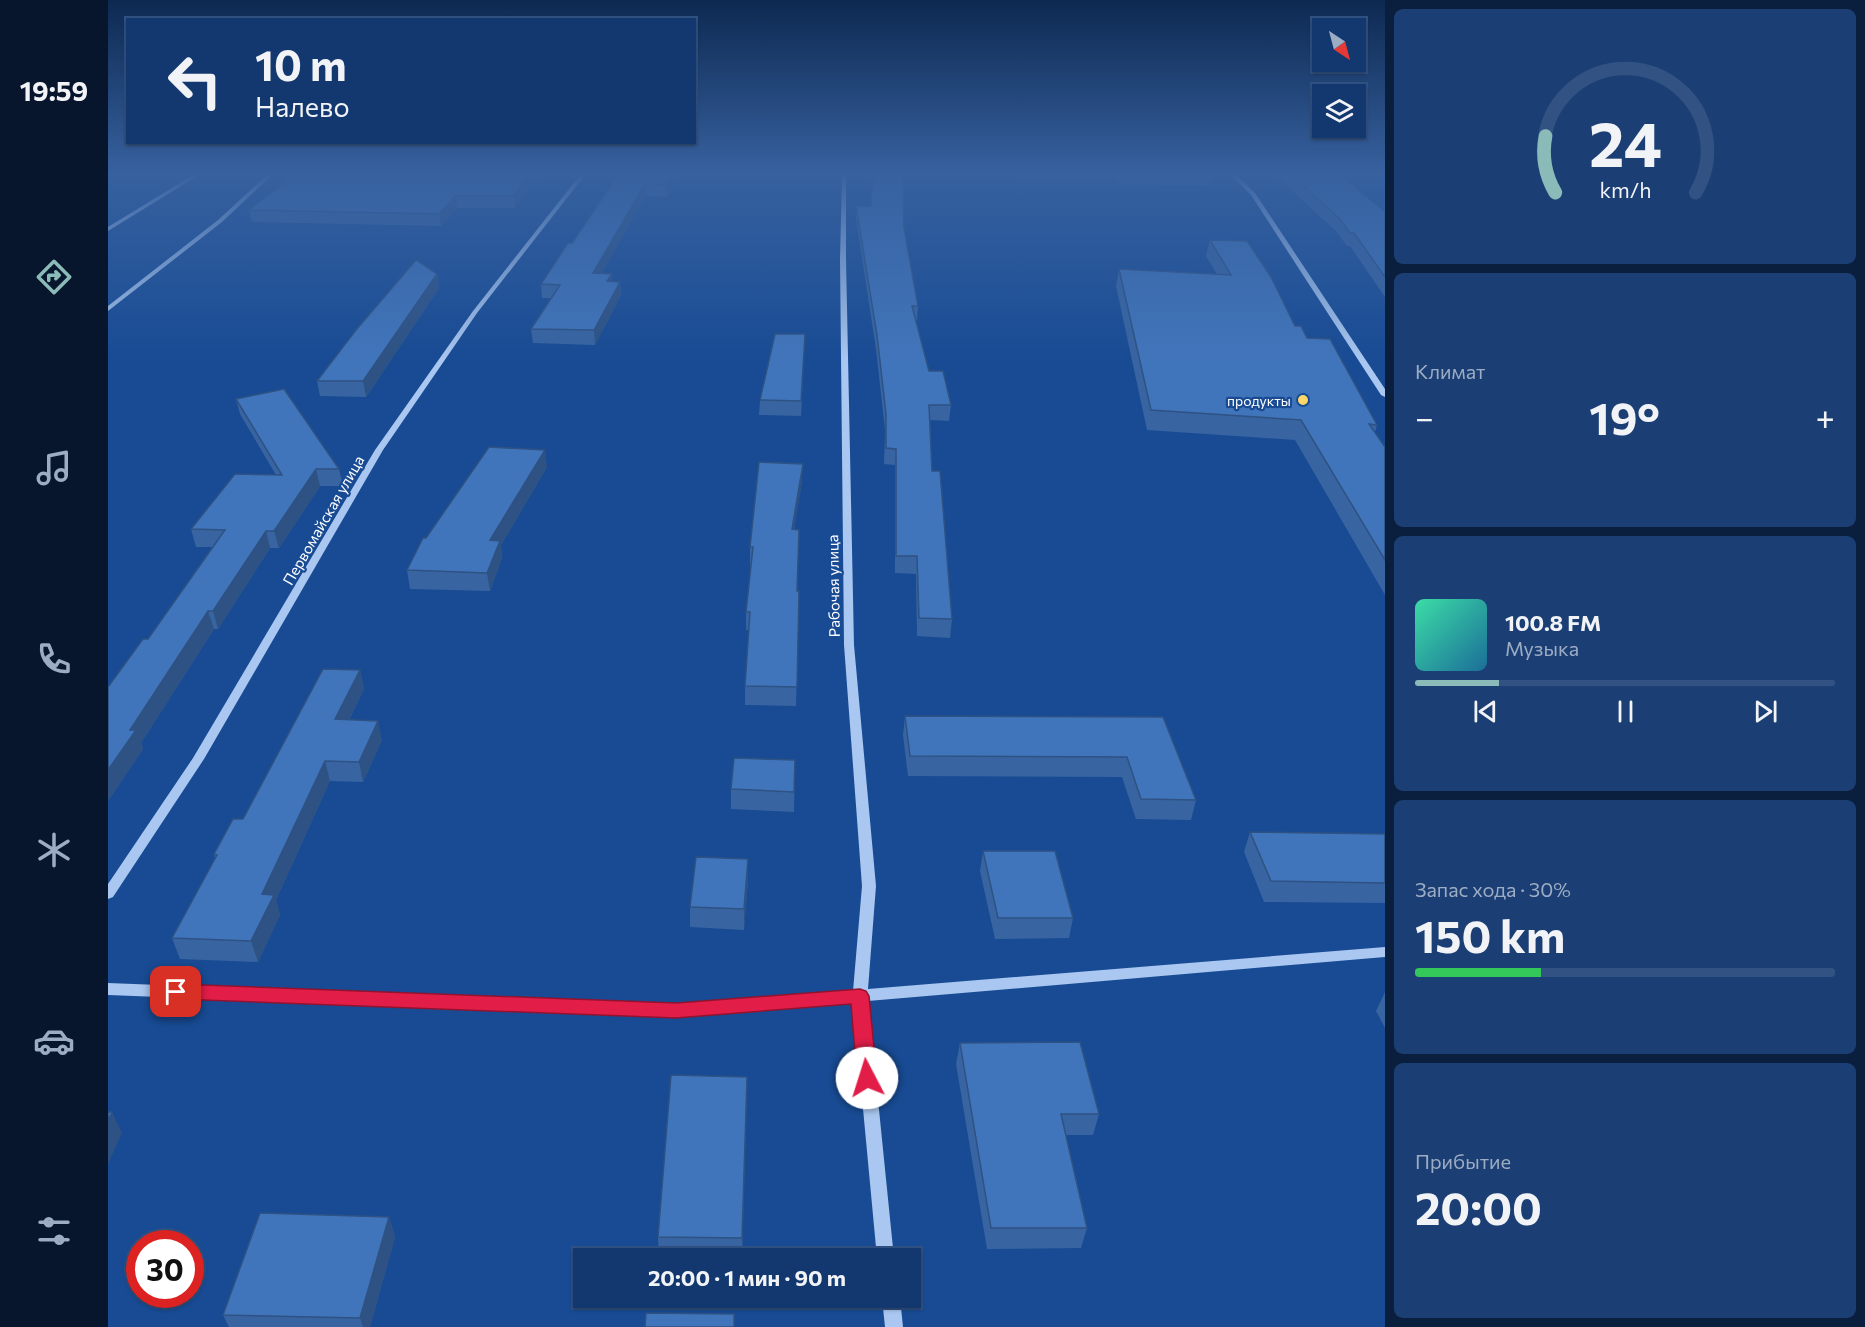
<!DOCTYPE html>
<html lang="ru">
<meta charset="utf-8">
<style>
body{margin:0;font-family:Commissioner,sans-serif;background:#1b3f74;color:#f1f3f6;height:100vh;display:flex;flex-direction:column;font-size:22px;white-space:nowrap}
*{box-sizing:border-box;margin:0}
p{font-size:20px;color:#9cacc3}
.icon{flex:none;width:33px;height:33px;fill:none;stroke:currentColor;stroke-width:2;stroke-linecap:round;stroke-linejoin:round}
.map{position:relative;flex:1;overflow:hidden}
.drawer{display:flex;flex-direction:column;gap:9px;padding:9px;background:#0a1f3d;width:480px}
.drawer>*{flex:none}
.banner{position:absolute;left:18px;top:18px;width:570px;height:126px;border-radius:0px;box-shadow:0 2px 4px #0004,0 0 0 2px #315282;background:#12386f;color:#f1f3f6;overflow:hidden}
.needle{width:39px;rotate:144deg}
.tools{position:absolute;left:1204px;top:18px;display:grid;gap:12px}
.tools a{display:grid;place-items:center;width:54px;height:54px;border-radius:0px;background:#12386f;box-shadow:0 2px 4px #0004,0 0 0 2px #315282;font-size:30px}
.speed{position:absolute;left:18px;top:1230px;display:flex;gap:12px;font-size:30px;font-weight:700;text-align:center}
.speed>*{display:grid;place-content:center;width:78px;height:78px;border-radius:50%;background:#12386f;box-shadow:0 2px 4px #0004,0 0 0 2px #315282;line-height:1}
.speed .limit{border:9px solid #d22;background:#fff;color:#111}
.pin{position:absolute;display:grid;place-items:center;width:51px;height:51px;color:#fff;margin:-26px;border-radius:12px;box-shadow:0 3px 9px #0006}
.me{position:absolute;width:66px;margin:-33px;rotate:355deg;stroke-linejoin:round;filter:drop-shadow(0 0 4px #0008)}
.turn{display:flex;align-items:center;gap:21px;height:126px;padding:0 30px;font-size:27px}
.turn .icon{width:78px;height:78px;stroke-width:2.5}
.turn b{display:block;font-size:42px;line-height:51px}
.big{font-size:45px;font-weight:700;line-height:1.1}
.drawer .widget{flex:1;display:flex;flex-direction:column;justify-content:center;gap:9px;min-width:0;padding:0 21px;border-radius:9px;background:#1b3f74}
.drawer .dial{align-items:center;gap:0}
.dial svg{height:156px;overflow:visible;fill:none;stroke:#315282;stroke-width:7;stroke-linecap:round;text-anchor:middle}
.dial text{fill:#f1f3f6;stroke:none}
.song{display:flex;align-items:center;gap:18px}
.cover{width:72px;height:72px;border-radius:9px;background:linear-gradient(135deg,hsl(160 70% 55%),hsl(200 70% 35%))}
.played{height:6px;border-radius:3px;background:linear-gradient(90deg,#8bbbb9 20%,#315282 20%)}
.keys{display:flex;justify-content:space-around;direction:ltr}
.heat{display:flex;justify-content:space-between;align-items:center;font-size:33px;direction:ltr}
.charge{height:9px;border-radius:4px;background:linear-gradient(90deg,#34c759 30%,#315282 0)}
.trip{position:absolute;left:465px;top:1248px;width:348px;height:60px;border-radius:0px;background:#12386f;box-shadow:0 2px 4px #0004,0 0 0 2px #315282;font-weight:700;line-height:60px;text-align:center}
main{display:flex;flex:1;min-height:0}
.tab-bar{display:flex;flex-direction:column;width:108px;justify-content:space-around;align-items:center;background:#07162c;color:#9cacc3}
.tab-bar .icon{width:42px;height:42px}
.tab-bar .on{color:#8bbbb9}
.tab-bar b{font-size:27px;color:#f1f3f6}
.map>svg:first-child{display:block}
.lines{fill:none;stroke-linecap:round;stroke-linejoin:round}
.minor{fill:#a9c7f0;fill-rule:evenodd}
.wall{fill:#3865a1}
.shaded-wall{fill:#2e5283}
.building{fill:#4175bb;stroke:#2e5283;stroke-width:1.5}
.route{fill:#e11d48;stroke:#92132f;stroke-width:1.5}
.poi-dot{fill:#ffd768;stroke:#184b94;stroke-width:2}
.labels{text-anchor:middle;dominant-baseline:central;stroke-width:4.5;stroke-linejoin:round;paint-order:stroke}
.far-poi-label{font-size:14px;fill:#fff;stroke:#184b94;text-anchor:end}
.street-label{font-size:15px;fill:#fff;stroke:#184b94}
</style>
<main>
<nav class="tab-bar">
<b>19:59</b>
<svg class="icon on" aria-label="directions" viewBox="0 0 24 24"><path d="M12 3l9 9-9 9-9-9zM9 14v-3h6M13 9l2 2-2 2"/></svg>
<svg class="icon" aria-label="music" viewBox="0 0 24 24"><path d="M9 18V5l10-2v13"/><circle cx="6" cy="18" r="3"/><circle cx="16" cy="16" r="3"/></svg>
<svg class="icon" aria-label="phone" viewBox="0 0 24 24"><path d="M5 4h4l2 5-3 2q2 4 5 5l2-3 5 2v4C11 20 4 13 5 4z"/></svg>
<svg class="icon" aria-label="climate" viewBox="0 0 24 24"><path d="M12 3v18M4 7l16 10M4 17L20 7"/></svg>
<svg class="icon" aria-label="car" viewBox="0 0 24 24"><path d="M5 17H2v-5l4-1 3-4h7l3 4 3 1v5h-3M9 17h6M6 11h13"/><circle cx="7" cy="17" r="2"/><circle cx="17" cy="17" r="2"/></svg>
<svg class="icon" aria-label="filters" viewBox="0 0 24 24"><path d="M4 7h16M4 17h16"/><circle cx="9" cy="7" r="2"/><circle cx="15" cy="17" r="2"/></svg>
</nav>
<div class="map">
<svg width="1277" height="1327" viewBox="0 0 1277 1327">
<rect width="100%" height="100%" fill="#184b94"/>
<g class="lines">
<g class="minor">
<path d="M85,175H91L0,231V227Z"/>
<path d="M159,175H164L114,222L0,311V306L110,220Z"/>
<path d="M472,175H477L369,313L275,450L96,759L5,897L0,899V884L85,758L267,450L365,311Z"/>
<path d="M734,175H738V259L746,645L768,886L760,989L1277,947V957L760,1001L786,1258H769L745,1002L568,1017L0,995V983L568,1005L745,991L754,886L736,645L732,259Z"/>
<path d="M1123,175H1128L1147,193L1277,389V397L1273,395L1143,195Z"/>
<path d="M774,1298H792L795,1327H777Z"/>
</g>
</g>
<g class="wall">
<path d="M186,175H437L432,181L425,180L407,208H349L333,226L144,222L141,210Z"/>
<path d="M510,175H570L559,197L538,196L493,274H504V281L512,282L513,295L487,345L425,343L423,329L443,298H434L433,284L464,243Z"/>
<path d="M920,175H1105L1102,186L1010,184L1007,179L921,178Z"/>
<path d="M1167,175H1232L1277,212V297L1242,246H1239L1228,231Z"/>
<path d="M748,206L796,228L810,306L809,320H808L821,371L843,405L841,421L822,420L824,471L844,619L842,638L809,636L808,574L787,573V465L776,464L777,430L768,349L748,218Z"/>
<path d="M1102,240L1199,338L1269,425L1267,432L1277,447V595L1187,440L1039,430L1008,286L1011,269L1109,274L1098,256Z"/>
<path d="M329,274L331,288L258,397L212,396L209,381Z"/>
<path d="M697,334L693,416L651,415L652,400Z"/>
<path d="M128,399L231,469L235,486H212L171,548H162L110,629H106L33,743L35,749L0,801L40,639L104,547H88L83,529L168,475L132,414Z"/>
<path d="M439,467L393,545L394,558L382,591L302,589L299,570Z"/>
<path d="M694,481L686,529L689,591H691L688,706L637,705V686L641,630H638V612L643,565H642V547Z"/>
<path d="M252,670L256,689L241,720L274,740L255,782L222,781L168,900L172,915L150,962L72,959L64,938L107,859L106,854L135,819Z"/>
<path d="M797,716L1055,717L1088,800L1083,820L1028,819L1014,777L800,776L795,735Z"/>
<path d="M687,760L686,812L623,809V789Z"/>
<path d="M1142,832L1277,834V903L1156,902L1136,852Z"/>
<path d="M875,851L965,918L961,938L887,939L872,871Z"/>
<path d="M640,880L636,930L582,927V907Z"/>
<path d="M1277,992V1028L1268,1011Z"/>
<path d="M852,1043L991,1114L985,1135H958L979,1228L973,1248L879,1249L848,1064Z"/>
<path d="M639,1077L634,1258H551L550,1237Z"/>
<path d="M281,1217L287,1237L262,1327H121L115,1315Z"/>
</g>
<g class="shaded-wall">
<path d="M420,175H425V180L407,208L406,196Z"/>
<path d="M432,175H437L432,181Z"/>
<path d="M563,175H570L559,197L558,185Z"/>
<path d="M537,184L538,196L486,287L485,273Z"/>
<path d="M347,196L349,208L333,226L331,214Z"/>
<path d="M329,274L331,288L258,397L255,381Z"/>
<path d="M504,274V288L499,281Z"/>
<path d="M512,282L513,295L487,345L486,330Z"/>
<path d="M437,450L439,467L393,545L394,558L382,591L379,573L382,540Z"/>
<path d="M695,464L694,481L683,547L684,529Z"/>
<path d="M208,469L212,486L171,548L166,531Z"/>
<path d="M158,531L162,548L110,629L105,611Z"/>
<path d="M100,611L106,629L33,743L35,749L0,801V770L22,730Z"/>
<path d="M252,670L256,689L231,739L227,719Z"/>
<path d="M270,721L274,740L255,782L251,762Z"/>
<path d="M217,761L222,781L168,900L172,915L150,962L143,941L154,894Z"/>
<path d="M640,859V880L636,930V909Z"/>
<path d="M639,1077V1098L634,1258V1238Z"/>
<path d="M4,1112L14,1133L0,1164V1121Z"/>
<path d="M281,1217L287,1237L262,1327H255L252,1318Z"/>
</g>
<g class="building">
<path d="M186,175H420L406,196H347L331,214L141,210Z"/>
<path d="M510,175H563L558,185L537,184L485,273L504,274L499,281L512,282L486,330L423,329L452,285L433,284L460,243H464Z"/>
<path d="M765,175H795L796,228L810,306H804L821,371H835L843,405H821L824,471H832L844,619L811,618L809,556H788V449L778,448V414L769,335L748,206H763Z"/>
<path d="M1183,175H1232L1277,212V277L1246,233H1242L1231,218Z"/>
<path d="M1102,240L1139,241L1163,277L1187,326H1193L1199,338L1222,339L1269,425L1261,424L1277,447V560L1193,420L1043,410L1011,269L1123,275Z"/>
<path d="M308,260L329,274L255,381H209L248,330Z"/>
<path d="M667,334H697L693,401L652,400Z"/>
<path d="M176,389L231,469H208L166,531H158L105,611H100L22,730H28L0,770V687L35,639H40L117,530L83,529L127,474L174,475L128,399Z"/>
<path d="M381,447L437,450L382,540L392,541L379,573L299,570L315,538H318Z"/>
<path d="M651,462L695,464L684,529L691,530L689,591H691L689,687L637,686L642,612H638L645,547H642Z"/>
<path d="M215,669L252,670L227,719L270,721L251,762L217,761L154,894L166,895L143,941L64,938L109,855L106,854L125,819H135Z"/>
<path d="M797,716L1055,717L1088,800L1033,799L1019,757L802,756Z"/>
<path d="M626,758L687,760L686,792L623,789Z"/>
<path d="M1142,832L1277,834V883L1163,881Z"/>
<path d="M875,851H947L965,918H890Z"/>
<path d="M588,857L640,859L636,909L582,907Z"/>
<path d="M972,1042L991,1114H953L979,1228H883L852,1043Z"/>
<path d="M563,1075L639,1077L634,1238L550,1237Z"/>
<path d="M0,1112H4L0,1121Z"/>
<path d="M152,1213L281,1217L252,1318L115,1315Z"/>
<path d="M538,1313L626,1314V1327H537Z"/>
</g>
<linearGradient id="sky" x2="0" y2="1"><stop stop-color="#0d2951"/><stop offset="0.48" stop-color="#37619f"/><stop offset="1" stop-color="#37619f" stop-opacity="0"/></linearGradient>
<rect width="1277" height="361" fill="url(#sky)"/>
<path class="route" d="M68,984L568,1003L752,989L758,991L761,996L769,1078L766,1084L759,1087L752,1084L749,1078L743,1004L568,1018L68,999L61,997L58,992L61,987Z"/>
<circle class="poi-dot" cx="1195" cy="400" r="6"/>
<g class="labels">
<g class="far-poi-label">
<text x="1183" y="400">продукты</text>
</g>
<g class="street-label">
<text transform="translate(215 520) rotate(-60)">Первомайская улица</text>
<text transform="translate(725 586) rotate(-91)">Рабочая улица</text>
</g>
</g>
</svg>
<div class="tools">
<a><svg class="needle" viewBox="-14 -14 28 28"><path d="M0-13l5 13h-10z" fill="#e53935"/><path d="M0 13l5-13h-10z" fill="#9cacc3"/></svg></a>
<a><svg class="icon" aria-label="layers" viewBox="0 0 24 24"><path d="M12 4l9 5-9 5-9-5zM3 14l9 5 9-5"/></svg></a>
</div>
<div class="speed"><div class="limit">30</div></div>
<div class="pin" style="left:68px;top:992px;background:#d93025"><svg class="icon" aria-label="arrive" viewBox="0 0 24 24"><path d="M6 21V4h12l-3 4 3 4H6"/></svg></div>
<svg class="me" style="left:759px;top:1078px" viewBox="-20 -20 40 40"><circle r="19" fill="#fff"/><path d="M0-13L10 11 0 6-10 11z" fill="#e11d48"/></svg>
<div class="trip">20:00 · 1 мин · 90 m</div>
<div class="banner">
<div class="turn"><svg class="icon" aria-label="left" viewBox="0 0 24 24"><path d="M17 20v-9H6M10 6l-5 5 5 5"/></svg><div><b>10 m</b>Налево</div></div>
</div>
</div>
<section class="drawer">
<div class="widget dial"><svg viewBox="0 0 100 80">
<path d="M14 69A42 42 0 1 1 86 69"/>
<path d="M14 69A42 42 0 0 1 9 40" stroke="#8bbbb9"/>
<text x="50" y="56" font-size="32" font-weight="700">24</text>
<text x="50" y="72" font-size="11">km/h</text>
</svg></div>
<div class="widget"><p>Климат</p>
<div class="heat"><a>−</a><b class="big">19°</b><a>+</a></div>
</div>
<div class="widget">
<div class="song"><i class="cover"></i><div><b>100.8 FM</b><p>Музыка</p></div></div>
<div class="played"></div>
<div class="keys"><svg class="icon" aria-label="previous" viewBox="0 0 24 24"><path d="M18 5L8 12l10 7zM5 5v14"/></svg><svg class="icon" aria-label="pause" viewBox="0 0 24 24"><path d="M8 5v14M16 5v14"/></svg><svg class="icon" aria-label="next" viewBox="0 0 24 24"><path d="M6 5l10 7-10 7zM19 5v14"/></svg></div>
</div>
<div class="widget"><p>Запас хода · 30%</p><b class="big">150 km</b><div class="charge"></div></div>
<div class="widget"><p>Прибытие</p><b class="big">20:00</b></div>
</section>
</main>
